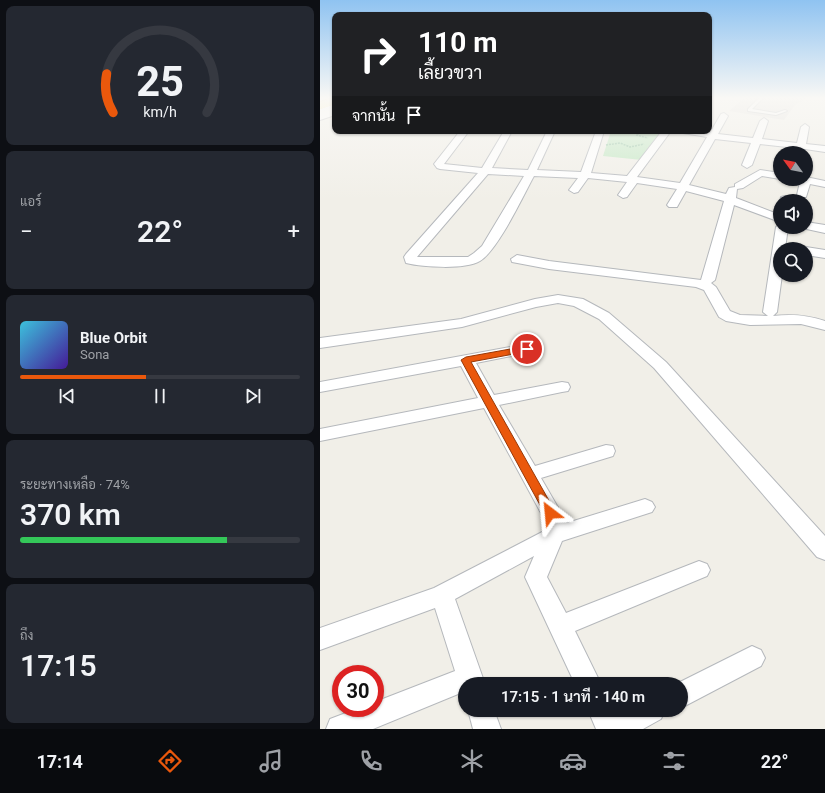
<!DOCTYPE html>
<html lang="th">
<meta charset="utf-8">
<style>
body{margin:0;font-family:Roboto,Sarabun,sans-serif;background:#242831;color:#f1f3f6;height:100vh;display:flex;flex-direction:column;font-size:15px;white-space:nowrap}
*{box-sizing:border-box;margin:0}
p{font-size:13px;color:#9ea1a6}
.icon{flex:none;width:22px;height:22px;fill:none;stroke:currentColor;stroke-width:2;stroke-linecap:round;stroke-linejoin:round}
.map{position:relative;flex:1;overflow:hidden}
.drawer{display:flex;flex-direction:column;gap:6px;padding:6px;background:#0d0f14;width:320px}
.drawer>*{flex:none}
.top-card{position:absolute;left:12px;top:12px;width:380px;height:122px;border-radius:8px;box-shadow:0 1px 3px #0004;background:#202124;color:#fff;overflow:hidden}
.needle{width:26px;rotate:303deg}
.fabs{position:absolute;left:453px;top:146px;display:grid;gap:8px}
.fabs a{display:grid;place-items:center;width:40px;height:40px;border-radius:50%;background:#171b24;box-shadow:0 1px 3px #0004;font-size:20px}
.speed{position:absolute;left:12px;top:665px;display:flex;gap:8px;font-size:20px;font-weight:700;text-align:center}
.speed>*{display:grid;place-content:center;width:52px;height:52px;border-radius:50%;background:#171b24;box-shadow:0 1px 3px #0004;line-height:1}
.speed .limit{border:6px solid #d22;background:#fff;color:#111}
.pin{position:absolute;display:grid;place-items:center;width:34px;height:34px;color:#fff;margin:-17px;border:2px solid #fff;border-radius:50%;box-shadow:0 1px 4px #0007}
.me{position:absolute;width:44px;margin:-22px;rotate:331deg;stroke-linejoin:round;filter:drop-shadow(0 0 3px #0008)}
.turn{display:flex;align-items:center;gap:14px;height:84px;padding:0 20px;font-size:18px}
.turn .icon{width:52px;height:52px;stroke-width:2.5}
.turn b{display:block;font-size:28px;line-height:34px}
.then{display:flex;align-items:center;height:38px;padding:0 20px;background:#0003;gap:8px;font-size:15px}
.big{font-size:30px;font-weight:600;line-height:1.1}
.drawer .widget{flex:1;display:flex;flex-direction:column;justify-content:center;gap:6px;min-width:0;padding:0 14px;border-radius:8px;background:#242831}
.drawer .dial{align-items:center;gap:0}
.dial svg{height:104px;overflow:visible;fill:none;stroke:#363941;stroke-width:7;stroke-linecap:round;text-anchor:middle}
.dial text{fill:#f1f3f6;stroke:none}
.song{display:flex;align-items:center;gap:12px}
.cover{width:48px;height:48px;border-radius:6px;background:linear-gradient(135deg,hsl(190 70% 55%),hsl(260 70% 35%))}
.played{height:4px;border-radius:2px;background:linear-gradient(90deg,#ea580c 45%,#363941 45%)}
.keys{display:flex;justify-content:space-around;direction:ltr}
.heat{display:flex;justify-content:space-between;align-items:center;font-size:22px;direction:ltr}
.charge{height:6px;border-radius:3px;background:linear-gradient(90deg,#34c759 74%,#363941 0)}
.trip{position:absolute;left:138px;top:677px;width:230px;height:40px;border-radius:20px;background:#171b24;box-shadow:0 1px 3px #0004;font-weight:600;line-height:40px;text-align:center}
.tabs{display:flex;height:64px;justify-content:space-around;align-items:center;background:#090b0e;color:#9ea1a6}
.tabs .icon{width:28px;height:28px}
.tabs .on{color:#ea580c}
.tabs b{font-size:18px;color:#f1f3f6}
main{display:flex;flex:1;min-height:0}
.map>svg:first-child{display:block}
.industrial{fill:#e0deda}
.green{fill:#c5e8c5}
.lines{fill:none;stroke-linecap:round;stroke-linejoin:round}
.lane-casing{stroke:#b5b8bc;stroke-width:2}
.street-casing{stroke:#b5b8bc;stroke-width:2}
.secondary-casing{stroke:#b6babf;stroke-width:2}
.primary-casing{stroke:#f2c960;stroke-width:2}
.path{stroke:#9cc7a9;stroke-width:1.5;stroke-dasharray:2 1;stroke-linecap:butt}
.lane{fill:#fff;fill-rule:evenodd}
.street{fill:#fff;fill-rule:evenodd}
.secondary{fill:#fff;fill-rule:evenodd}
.primary{fill:#fff2af;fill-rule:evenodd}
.route{fill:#ea580c;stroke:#983908}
</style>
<main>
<section class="drawer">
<div class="widget dial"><svg viewBox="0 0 100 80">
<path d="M14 69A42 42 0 1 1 86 69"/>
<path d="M14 69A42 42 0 0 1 9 39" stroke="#ea580c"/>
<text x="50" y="56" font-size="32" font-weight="700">25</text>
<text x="50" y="72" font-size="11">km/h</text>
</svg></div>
<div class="widget"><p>แอร์</p>
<div class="heat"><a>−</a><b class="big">22°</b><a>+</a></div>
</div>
<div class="widget">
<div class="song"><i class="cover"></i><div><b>Blue Orbit</b><p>Sona</p></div></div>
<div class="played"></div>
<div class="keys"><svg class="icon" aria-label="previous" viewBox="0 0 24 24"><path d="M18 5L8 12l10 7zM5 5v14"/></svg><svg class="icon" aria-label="pause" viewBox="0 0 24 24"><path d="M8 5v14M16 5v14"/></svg><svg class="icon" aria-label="next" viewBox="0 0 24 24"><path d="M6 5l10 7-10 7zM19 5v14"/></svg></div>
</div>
<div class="widget"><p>ระยะทางเหลือ · 74%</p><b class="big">370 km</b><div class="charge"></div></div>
<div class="widget"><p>ถึง</p><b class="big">17:15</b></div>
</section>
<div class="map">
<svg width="505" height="729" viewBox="0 0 505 729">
<rect width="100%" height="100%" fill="#f1efe8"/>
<path class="industrial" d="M424,98H488L475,105L464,120L409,111Z"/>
<path class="green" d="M291,131H343L322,160L283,156Z"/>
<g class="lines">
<defs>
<path id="lane" d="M439,98H443L432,109L456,113L465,110L467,111L456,115L428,111V109Z"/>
<g id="street">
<path d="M15,110V115L0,120V114Z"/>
<path d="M404,113L408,116L398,134L433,138L440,121L444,118L448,121L442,139L477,143L481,127L485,124L489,127L486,144L505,146V152L485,149V153H475L476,148L440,144L432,165L427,168L422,165L431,143L395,139L369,185L406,194L409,188L415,187V184L440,170L460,173V179L442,176L423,188L417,189L416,198L460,215V222L414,205L395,280L391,283L396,287L410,311L420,315L448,316L443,312L456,227L460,224V227H468L465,249H460V275H462L457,312L453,316C472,314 487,315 505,321V330L481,324L430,325L406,321L399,317L384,290L376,287L229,269L192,262L191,259L197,255L229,261L381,280L404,201L366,191L357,207H349L347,205L357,189L317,183L307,197L303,198L298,195L307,182L268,178L258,192L254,193L249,190L258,178L214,176C203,196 178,250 160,261C145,270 103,267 86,263L84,257L86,254L158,173L120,169L117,168L114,164L140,131H149L124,164L162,168L184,131H192L172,168L208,170L227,131H235L217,170L261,172L276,131H284L271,173L307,176L342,131H351L317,177L360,183L387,137L363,133L362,131L390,133L401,114ZM168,174L204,176L162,246L154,253L148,257H97Z"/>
<path d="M486,177L505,181V187L490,184L486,197H478L477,195L480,182L473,179H486Z"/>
<path d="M465,196L469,197L470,201L460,202L461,197Z"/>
<path d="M486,222L505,225V233L482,228L481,227H486Z"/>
<path d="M486,247L505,250V258L486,255V249H481Z"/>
<path d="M238,295L263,299L289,313L346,362L505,536V560L497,557L334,368L279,319L254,306L238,303L216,307L142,327L0,348V338L141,319L215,299Z"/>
<path d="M207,344L212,346L215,349L212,352L156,363L174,395L242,382L248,383L250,387L248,391L242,392L179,405L215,466L286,445L293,446L295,451L293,456L221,478L247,523L325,499L332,502L335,507L332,512L242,541L227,577L246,613L379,561L387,564L390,570L387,576L255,631L281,684H255L205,577L214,556L135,599L165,684H145V694L143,692L53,729H6L10,719L39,708H55V702L135,671L115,608L0,650V628L114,588L226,530L228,526L164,408L0,441V429L158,398L141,366L0,392V382Z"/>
<path d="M432,646L441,650L445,658L441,666L361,708V684H356Z"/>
<path d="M148,710H174L181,729H153Z"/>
<path d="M268,710H295L297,714L304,710H345L341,719L323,729H276Z"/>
</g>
<path id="secondary" d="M15,104V111L0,116V109Z"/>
<path id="primary" d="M11,98H15V104L0,109V102Z"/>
</defs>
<use href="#lane" class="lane-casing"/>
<use href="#street" class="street-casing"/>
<use href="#secondary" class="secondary-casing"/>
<use href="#primary" class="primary-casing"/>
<g class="path">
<path d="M324,131L316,135L328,138"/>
<path d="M286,145L300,143L310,147L324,144"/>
</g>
<use href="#lane" class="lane"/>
<use href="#street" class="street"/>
<use href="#secondary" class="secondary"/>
<use href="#primary" class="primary"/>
</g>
<linearGradient id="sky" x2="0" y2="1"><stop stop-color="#8fc3f1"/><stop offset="0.49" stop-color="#f9f8f5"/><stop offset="1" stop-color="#f9f8f5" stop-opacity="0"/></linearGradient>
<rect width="505" height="200" fill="url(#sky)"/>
<path class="route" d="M207,346L210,347V351L151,362L236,513L235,516H226L141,360L146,357Z"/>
</svg>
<div class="fabs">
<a><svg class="needle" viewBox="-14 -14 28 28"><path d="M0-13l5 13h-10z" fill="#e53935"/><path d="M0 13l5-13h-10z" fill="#9ea1a6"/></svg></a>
<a><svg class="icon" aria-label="sound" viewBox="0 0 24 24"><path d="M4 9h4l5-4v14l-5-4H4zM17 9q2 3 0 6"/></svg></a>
<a><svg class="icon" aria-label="search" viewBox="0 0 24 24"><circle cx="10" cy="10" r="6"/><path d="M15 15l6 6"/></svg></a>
</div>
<div class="speed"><div class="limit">30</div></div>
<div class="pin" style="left:207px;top:349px;background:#d93025"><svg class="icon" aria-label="arrive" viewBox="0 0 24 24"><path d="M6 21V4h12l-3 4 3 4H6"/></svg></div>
<svg class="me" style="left:230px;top:513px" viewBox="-20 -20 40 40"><path d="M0-17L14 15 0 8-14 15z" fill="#ea580c" stroke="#fff" stroke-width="4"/></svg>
<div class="trip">17:15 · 1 นาที · 140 m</div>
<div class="top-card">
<div class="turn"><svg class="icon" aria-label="right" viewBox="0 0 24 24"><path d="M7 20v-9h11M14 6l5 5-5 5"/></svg><div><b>110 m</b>เลี้ยวขวา</div></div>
<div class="then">จากนั้น<svg class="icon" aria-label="arrive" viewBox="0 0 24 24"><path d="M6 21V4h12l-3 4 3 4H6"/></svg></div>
</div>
</div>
</main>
<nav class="tabs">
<b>17:14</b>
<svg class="icon on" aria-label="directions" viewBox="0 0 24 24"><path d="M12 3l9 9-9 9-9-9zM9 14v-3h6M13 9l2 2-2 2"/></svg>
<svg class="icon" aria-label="music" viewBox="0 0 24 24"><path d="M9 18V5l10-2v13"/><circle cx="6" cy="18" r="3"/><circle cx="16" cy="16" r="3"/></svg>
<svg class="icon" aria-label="phone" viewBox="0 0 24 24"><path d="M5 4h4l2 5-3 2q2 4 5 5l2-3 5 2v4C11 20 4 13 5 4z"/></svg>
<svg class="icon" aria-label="climate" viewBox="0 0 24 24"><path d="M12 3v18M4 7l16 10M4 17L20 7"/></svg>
<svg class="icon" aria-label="car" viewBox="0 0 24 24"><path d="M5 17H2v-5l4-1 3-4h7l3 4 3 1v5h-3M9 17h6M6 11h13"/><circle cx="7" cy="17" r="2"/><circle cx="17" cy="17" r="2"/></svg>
<svg class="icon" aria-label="filters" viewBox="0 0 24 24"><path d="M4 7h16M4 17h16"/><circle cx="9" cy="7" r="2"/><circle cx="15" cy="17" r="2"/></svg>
<b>22°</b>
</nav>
